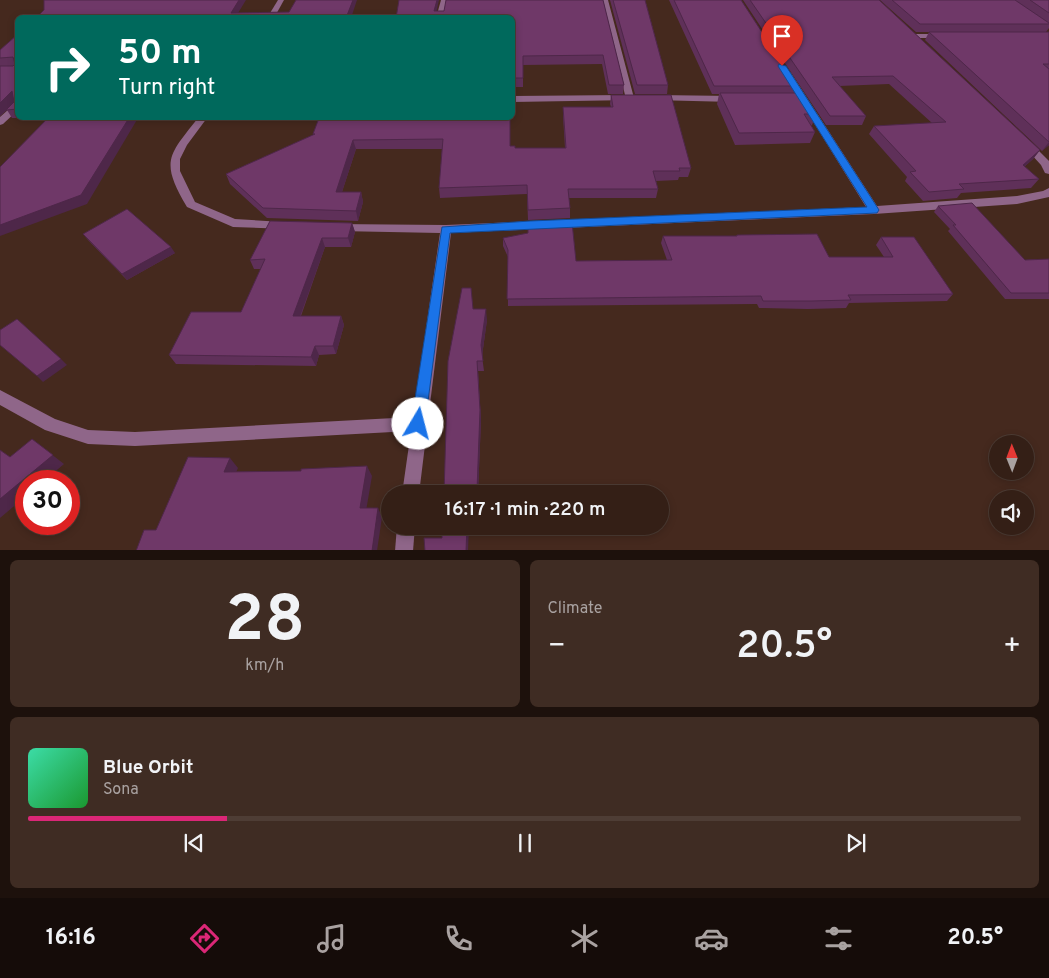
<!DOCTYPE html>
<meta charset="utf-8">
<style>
body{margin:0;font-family:Overpass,sans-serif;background:#3f2c23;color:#f1f3f6;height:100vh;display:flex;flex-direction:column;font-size:19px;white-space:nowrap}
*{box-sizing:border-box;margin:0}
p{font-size:16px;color:#a9a2a1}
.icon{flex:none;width:28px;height:28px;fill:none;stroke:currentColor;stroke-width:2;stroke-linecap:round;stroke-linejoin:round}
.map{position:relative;height:550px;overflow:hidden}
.sheet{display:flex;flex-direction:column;gap:10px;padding:10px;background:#1d110c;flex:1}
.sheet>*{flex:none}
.banner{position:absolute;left:15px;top:15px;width:500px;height:105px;border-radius:8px;box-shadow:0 2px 8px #0003,0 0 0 1px #4e3d35;background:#00695c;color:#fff;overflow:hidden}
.needle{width:32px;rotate:359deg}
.tools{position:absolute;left:989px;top:435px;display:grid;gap:10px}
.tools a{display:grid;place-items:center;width:45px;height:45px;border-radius:50%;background:#341f16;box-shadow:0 2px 8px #0003,0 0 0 1px #4e3d35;font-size:25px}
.speed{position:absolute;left:15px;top:470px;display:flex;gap:10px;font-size:25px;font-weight:700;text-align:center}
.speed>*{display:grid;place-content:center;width:65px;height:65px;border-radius:50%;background:#341f16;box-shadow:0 2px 8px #0003,0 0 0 1px #4e3d35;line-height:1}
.speed .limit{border:8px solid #d22;background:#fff;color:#111}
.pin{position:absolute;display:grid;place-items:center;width:42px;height:42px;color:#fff;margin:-51px -21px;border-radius:50% 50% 50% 0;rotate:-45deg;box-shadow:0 0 5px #0007}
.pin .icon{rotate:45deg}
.me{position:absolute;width:55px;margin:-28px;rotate:8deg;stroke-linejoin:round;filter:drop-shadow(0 0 4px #0008)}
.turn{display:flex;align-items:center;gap:18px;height:105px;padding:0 20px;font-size:22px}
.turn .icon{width:65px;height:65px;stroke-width:2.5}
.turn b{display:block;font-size:35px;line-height:42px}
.big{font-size:38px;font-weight:600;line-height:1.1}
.sheet .tile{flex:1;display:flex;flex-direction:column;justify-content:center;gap:8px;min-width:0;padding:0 18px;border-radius:8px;background:#3f2c23}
.sheet .dial{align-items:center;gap:0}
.dial b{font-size:65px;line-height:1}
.song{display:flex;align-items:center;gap:15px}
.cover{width:60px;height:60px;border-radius:8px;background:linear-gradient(135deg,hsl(160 70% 55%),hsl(130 70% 35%))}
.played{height:5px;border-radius:2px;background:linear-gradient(90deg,#db2777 20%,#4e3d35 20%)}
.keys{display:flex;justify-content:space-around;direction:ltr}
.heat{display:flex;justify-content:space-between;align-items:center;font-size:28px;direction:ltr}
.sheet .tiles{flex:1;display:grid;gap:10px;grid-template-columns:1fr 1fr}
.tile:last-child{grid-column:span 2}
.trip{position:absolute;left:381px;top:485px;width:288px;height:50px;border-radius:25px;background:#341f16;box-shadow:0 2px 8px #0003,0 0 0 1px #4e3d35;font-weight:600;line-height:50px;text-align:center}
.tabs{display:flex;height:80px;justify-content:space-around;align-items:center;background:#150c09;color:#a9a2a1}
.tabs .icon{width:35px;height:35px}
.tabs .active{color:#db2777}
.tabs b{font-size:22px;color:#f1f3f6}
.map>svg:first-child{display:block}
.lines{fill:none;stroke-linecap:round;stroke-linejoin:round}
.minor{fill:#8f6689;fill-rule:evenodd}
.wall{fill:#5f3059}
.shaded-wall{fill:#4e2749}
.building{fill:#6f3868;stroke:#4e2749}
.route{fill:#1a73e8;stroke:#114b97}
</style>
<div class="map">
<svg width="1049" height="551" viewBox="0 0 1049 551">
<rect width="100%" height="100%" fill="#45291e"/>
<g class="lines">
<g class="minor">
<path d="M278,0H284L274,18H267Z"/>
<path d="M441,0H447L444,18H436Z"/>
<path d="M602,0H608L634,98L633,100L512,102V96L625,95Z"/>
<path d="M902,27H908L915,34H942L946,36L942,38H913L902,31Z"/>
<path d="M784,71L791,73L877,206L1017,196L1043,191L1049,188V197L1017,204L874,214L451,233L419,494H402L411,431L135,446L88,444L45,430L0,405V390L55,419L88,430L135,432L413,417L440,233L338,231L334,230L332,227L334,224L446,225L866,207L783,73Z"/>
<path d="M656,95L733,96L737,99L733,102L653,100V96Z"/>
<path d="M18,101V110L3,124L0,125V117Z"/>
<path d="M198,118H207L187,145L180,159V171L195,202L235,219L283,222L287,223L289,226L287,229L233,227L187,207C160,161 168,156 198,118Z"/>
<path d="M1025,139L1028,140L1049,161V174L1045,173L1041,165L1020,142Z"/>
<path d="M397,526H415L413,551H395Z"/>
</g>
</g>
<g class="wall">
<path d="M603,0L624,85L623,94H608L602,64L523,65V87H512V18L437,11H444Z"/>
<path d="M610,0H645L668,85L667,94H635Z"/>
<path d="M669,0H741L797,86L794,93L817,114L812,125H811L815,132L810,143L735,145L717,104L719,94H712Z"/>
<path d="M743,0H879L1040,150L1033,159L1024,167L1039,179L1031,188L961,193L957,198L923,201L905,181L907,177L869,134L874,126L932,123L889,84L839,86L866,116L862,125H826Z"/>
<path d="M880,0H1049V28L1046,32H1049V145L1042,151L925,40L929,32H916Z"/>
<path d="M18,34V118H21H12L7,110L0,116V50Z"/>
<path d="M611,95L691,168L688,177H679L678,180L656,181L658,189L656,198H569L570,208V218L528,220L527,194L440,198L439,188L442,149H356L342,192H361L363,202L358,221L267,218L230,184L226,174L313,135L319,118L510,146L515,148H565L563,116V107H611L610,104Z"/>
<path d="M938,206L1025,260L1049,259V299H1005L948,231L950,229L934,212Z"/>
<path d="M352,223L355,232L351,247H325L301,316H341L344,325L336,354L319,355L316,366L176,364L169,355L241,312L261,269H254L250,260Z"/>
<path d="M83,234L175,253L127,280L88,240Z"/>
<path d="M737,235L829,257H884L876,245L881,237L953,294L947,301L849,303L846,308L808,309L759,308L757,304L508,306V257L503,246V238L576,261L667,260L661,243L663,236H736Z"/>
<path d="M473,309L487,320L482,356L484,371H478L481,420L478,494H444Z"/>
</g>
<g class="shaded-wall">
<path d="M239,0H246L235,18L231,13Z"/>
<path d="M353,0H357L351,18H346Z"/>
<path d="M437,0H439L435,18L434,11Z"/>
<path d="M12,91L18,100L0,116V103Z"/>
<path d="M129,118H138L87,204L0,236V225Z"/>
<path d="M353,140L356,149L339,201L336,192Z"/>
<path d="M1049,142V145L1042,151Z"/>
<path d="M1040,150L1033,159L1016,174L1023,165Z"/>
<path d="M361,192L363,202L358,221L356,211Z"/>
<path d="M352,223L355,232L351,247L348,238Z"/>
<path d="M322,238L325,247L297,325L293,316Z"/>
<path d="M171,247L175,253L127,280L122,274Z"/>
<path d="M486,309L487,320L482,356L481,345Z"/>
<path d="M341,316L344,325L336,354L333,346Z"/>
<path d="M315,346L319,355L316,366L311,357Z"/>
<path d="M61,359L67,365L43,382L37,376Z"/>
<path d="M477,361L481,420L478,494L477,490Z"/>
<path d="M32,439L64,464L44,481H26V496L0,518V499Z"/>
<path d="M230,458L238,468L232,481L224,472Z"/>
<path d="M367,466L372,476L365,517L360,508Z"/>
<path d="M378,508L382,517L377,551H372Z"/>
<path d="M467,526H469L468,551H466Z"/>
</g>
<g class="building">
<path d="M44,0H239L231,13L289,12L296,0H353L346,18H36L44,10Z"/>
<path d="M399,0H437L434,11H444L446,0H603L624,85H609L603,55L523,56V78H512V18H396Z"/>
<path d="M613,0H645L668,85H637Z"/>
<path d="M674,0H741L797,86H714Z"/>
<path d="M750,0H879L1040,150L1023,165L1039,179L959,184L964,189L929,192L910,172L916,171L874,126L946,122L893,76L832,77L866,116H830Z"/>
<path d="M892,0H1015L1049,23V24H920Z"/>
<path d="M1030,0H1049V13Z"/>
<path d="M929,32H1049V64H1043L1049,69V142Z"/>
<path d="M18,34V109L6,110L14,102L12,91L0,103V66H13L15,64L13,57L0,58V50Z"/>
<path d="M720,93H803L817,114H804L815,132L739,133Z"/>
<path d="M611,95H671L691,168H679L680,171H653L658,189H568L570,208L528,210L527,185L439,188L443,139L353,140L336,192H361L356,211L263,208L226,174L315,134H313L319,118H510V146H515V148H566L563,107H613Z"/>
<path d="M48,118H129L81,195L0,225V167Z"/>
<path d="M972,203L1025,260L1049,259V293H1011L953,225H956L938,206Z"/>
<path d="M127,209L171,247L122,274L83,234Z"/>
<path d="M270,221L352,223L348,238H322L293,316H341L333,346H315L311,357L169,355L191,312H241L265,259L250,260Z"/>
<path d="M572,222L576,261L672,260L663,236H737V235L817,234L829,257H893L881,237H914L953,294L848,295L851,300L812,301H763L761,296L507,299L508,250L503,238L528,233V224Z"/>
<path d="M462,288H471L473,309H486L481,345L483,361H477L480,410L477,490H469V494H444L448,361Z"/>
<path d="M17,319L61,359L37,376L0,345V330Z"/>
<path d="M32,439L53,455L0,499V450L10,457Z"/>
<path d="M188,457L230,458L224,472L301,471V469L367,466L360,508H378L372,551H136L144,530H156Z"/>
<path d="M442,526H467L466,551H425L424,538H442Z"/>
</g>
<path class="route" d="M779,64L786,66L879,210L877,213L450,233L425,424L423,429L418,431L413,429L411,424L442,227L530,221L867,207L778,66Z"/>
</svg>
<div class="tools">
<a><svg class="needle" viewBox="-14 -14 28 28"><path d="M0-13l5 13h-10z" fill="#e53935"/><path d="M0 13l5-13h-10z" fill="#a9a2a1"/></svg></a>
<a><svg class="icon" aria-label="sound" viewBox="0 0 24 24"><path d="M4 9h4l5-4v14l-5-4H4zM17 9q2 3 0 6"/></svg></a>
</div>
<div class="speed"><div class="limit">30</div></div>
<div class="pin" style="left:782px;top:66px;background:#d93025"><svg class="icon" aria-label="arrive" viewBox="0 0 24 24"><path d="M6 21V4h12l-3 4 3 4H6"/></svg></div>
<svg class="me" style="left:418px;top:424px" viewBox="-20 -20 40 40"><circle r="19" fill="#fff"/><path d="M0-13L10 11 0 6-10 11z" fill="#1a73e8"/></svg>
<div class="trip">16:17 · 1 min · 220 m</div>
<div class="banner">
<div class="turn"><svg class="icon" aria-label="right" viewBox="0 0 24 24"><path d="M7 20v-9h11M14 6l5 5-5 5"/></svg><div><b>50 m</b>Turn right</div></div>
</div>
</div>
<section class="sheet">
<div class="tiles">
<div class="tile dial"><b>28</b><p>km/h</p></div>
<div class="tile"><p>Climate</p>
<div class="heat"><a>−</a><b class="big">20.5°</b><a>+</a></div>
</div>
<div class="tile">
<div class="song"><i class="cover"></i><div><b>Blue Orbit</b><p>Sona</p></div></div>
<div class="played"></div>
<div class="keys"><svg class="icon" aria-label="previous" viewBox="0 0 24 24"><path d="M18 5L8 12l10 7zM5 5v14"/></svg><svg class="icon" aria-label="pause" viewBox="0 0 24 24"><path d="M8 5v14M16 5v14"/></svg><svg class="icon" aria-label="next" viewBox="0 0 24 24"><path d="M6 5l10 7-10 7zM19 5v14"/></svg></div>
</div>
</div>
</section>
<nav class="tabs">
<b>16:16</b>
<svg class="icon active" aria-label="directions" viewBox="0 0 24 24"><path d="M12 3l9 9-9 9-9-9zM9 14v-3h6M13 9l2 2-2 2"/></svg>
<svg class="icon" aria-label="music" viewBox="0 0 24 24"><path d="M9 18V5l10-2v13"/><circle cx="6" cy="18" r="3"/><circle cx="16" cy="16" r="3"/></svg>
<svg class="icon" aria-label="phone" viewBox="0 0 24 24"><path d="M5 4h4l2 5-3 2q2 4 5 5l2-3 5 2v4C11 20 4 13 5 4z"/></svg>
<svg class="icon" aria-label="climate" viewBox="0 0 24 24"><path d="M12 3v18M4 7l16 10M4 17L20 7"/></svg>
<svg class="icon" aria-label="car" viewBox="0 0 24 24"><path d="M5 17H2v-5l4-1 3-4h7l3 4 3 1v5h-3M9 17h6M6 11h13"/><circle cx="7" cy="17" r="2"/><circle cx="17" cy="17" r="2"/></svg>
<svg class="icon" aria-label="filters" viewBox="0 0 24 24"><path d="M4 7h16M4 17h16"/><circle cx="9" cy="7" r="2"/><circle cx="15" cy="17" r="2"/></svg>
<b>20.5°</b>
</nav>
